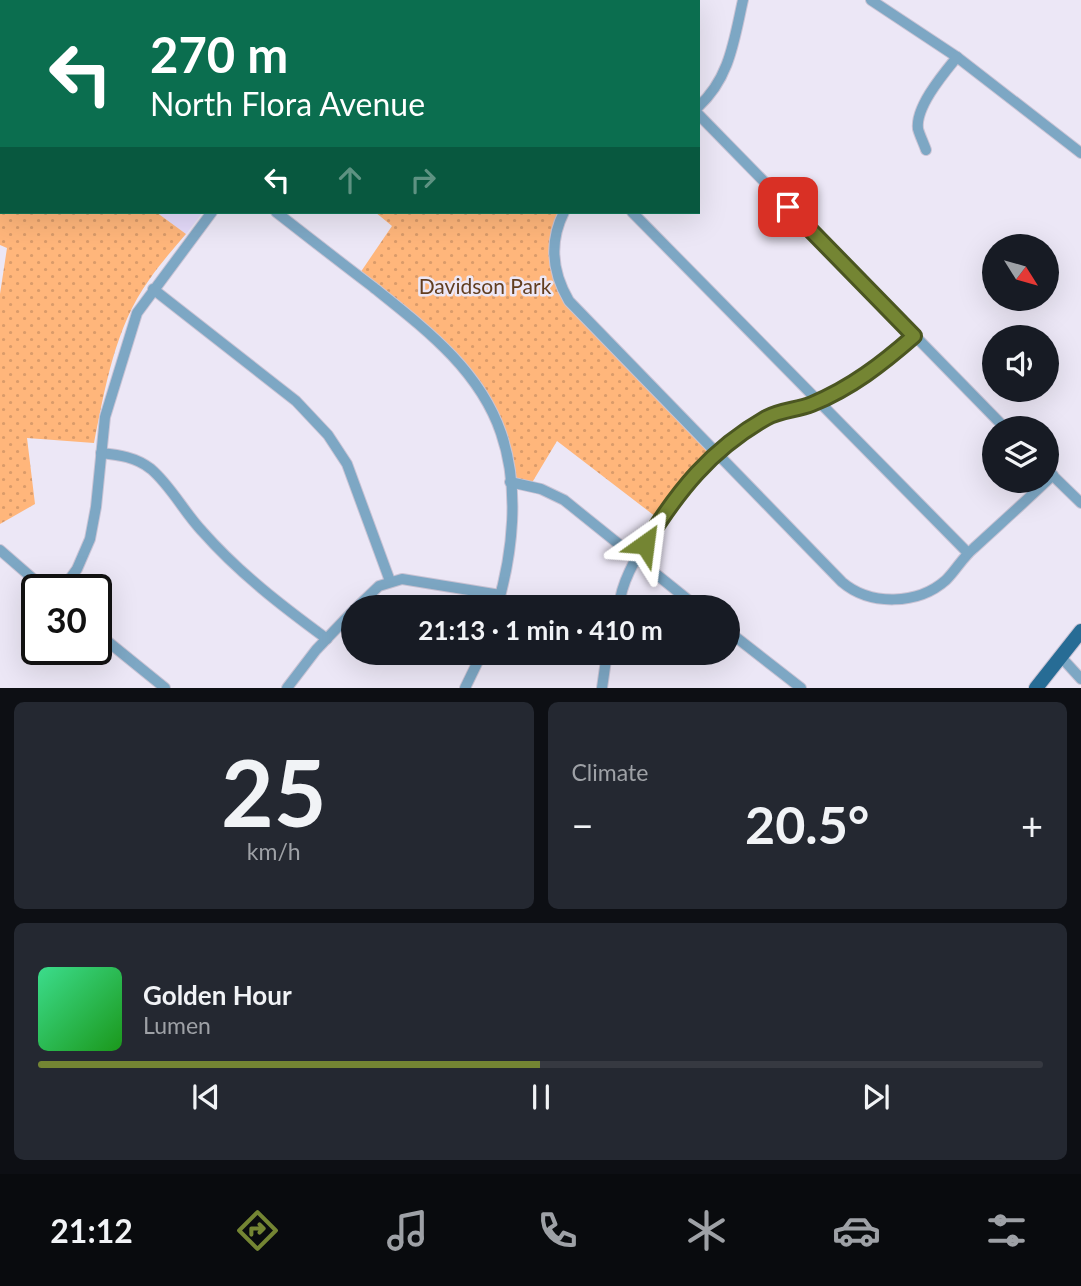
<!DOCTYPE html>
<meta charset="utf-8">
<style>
body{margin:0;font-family:Lato,sans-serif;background:#242831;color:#f1f3f6;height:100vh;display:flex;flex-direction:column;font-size:26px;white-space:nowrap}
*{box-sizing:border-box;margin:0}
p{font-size:23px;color:#9ea1a6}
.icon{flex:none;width:38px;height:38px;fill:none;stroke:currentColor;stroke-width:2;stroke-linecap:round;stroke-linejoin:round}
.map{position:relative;height:688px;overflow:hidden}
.drawer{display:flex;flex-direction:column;gap:14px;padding:14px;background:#0d0f14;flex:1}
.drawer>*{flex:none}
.hud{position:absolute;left:0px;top:0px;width:700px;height:214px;box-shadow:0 7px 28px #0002;background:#0b6e4f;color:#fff;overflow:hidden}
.needle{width:46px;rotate:127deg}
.tools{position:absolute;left:982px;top:234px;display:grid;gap:14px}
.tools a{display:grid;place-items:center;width:77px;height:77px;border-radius:50%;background:#171b24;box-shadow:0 7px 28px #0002;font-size:35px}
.speed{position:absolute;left:21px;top:574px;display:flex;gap:14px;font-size:35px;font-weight:700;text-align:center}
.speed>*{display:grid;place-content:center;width:91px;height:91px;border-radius:50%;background:#171b24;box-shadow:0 7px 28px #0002;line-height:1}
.speed .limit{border:4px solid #111;border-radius:10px;background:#fff;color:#111}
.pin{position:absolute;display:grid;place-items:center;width:60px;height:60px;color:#fff;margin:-30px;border-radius:14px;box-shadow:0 4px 10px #0006}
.me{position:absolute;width:77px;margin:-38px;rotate:31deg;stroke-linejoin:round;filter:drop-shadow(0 0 5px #0008)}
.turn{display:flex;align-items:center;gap:24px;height:147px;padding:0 35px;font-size:32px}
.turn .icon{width:91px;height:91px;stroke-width:2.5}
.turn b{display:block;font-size:49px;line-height:60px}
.lanes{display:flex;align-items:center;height:66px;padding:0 35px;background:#0003;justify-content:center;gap:35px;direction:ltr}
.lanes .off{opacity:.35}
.big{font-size:52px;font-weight:700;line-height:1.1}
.drawer .tile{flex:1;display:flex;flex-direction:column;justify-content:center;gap:10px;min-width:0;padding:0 24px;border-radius:10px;background:#242831}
.drawer .dial{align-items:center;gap:0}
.dial b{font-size:91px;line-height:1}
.song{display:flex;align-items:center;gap:21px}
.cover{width:84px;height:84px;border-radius:10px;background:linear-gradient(135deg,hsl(150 70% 55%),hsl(120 70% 35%))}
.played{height:7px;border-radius:4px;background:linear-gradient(90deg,#748533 50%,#363941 50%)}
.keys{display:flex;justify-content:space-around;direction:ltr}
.heat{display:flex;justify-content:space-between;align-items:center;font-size:38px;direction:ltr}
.drawer .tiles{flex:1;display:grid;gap:14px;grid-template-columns:1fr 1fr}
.tile:last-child{grid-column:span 2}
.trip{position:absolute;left:341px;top:595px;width:399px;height:70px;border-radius:35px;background:#171b24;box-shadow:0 7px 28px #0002;font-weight:700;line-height:70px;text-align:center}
.tabs{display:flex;height:112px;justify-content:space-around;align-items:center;background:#090b0e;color:#9ea1a6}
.tabs .icon{width:49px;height:49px}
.tabs .on{color:#748533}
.tabs b{font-size:32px;color:#f1f3f6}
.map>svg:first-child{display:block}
.built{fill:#e5dbfb}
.park{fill:url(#park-dots)}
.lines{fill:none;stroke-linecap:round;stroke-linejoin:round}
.minor-casing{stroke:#cac4d5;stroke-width:12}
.major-casing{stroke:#cac4d5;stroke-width:16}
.minor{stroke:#7da7c4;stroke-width:10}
.major{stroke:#276c95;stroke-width:14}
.route-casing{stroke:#4b5621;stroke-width:18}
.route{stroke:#748533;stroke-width:12}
.labels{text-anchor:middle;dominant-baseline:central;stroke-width:5;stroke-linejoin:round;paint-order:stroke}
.park-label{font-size:21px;fill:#623e20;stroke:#ece7f6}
</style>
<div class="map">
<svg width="1081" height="688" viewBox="0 0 1081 688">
<defs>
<pattern id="park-dots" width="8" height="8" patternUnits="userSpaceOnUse" patternTransform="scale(1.75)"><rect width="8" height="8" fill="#ffb67b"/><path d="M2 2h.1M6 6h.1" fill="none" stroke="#da9b6a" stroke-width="1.8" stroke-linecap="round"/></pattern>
</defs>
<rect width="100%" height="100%" fill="#ece7f6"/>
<g class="built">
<path d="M0,0H219L222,2H2V39Z"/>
<path d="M156,212H203L186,234Z"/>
</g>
<g class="park">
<path d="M0,34L2,212H156L186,234C173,249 160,264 149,280C115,327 105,388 94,443L27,438L35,504L0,524V294L7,248L0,245Z"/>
<path d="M375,212H563L555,235L559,280L585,317L718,453L660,520L557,441L530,486L510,482L490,409L445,347L358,276L392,226Z"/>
</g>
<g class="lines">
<defs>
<g id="minor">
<path d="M398,0L400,2"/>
<path d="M580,0L582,2"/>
<path d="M871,0L957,57L1081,153"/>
<path d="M333,2L334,0"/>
<path d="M698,107C730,78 734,40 743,0"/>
<path d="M698,114L1006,429"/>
<path d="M926,150C924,144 920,136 918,129C915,107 944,73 957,57"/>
<path d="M276,212C308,237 340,262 373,287C424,328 479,369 501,433C520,488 513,553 497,607"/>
<path d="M564,212C549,242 552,272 569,301L842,582C870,606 918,605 946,580C956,570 963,557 974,548C1000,524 1027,500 1053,475"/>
<path d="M632,212L968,553"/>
<path d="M153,289L296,401L328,435L347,464L390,581"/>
<path d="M101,453C119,455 136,457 151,469C171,486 184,512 202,531C239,573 282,606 327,639"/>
<path d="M1046,469L1081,503"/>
<path d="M510,482L541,489L564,500L697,607"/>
<path d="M0,550L46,590"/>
<path d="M62,590L77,569L90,539L96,507L105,417L137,313L212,212"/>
<path d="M357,607L379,586L402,579L500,595"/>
<path d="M619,607C621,583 635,559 648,539C680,488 713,448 766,418C781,410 801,408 817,402C854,386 883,363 914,336"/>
<path d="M728,631L801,688"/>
<path d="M96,632L165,688"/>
<path d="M1061,657L1081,679"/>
<path d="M287,688L316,650L354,610"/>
<path d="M465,688L482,653"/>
<path d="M602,688L607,653"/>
</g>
<path id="major" d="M1036,688L1081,631"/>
</defs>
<use href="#minor" class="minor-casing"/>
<use href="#major" class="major-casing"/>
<use href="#minor" class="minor"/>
<use href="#major" class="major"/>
</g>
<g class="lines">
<defs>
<path id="route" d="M645,544C678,491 710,450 766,418C780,410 797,410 812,404C851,388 882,364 914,336L788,207"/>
</defs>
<use href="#route" class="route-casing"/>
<use href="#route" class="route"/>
</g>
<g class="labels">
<g class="park-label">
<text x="485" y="285">Davidson Park</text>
</g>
</g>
</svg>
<div class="tools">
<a><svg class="needle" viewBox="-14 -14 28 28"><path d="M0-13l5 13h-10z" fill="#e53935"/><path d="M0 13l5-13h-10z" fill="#9ea1a6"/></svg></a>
<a><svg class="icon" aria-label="sound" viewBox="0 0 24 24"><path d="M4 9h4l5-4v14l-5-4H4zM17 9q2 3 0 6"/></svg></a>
<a><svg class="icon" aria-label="layers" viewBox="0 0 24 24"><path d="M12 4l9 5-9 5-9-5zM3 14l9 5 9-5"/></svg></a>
</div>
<div class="speed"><div class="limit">30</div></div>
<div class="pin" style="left:788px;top:207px;background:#d93025"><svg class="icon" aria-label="arrive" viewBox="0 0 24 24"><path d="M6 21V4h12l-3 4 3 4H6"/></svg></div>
<svg class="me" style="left:645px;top:544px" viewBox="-20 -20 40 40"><path d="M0-17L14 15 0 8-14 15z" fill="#748533" stroke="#fff" stroke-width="4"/></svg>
<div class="trip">21:13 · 1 min · 410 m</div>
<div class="hud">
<div class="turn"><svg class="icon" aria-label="left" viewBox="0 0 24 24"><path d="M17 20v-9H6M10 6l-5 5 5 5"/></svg><div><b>270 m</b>North Flora Avenue</div></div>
<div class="lanes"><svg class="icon" aria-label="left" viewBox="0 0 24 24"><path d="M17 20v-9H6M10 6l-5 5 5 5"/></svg><svg class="icon off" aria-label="ahead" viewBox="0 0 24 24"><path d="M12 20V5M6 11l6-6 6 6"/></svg><svg class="icon off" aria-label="right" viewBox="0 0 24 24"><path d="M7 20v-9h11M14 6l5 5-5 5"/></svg></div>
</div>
</div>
<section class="drawer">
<div class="tiles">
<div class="tile dial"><b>25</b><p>km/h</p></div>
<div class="tile"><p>Climate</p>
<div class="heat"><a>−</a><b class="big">20.5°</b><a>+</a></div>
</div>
<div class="tile">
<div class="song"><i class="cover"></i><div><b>Golden Hour</b><p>Lumen</p></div></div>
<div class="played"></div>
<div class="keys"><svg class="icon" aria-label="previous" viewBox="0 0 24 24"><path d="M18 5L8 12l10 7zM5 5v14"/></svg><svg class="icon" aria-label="pause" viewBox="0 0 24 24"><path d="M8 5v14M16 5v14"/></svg><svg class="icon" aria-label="next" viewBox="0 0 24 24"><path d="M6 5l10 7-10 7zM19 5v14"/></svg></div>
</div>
</div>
</section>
<nav class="tabs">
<b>21:12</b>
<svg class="icon on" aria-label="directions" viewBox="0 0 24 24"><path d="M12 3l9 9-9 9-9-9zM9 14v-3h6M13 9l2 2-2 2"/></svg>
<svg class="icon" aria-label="music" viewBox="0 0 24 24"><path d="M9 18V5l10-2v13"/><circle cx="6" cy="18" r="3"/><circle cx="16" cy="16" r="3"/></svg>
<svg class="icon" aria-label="phone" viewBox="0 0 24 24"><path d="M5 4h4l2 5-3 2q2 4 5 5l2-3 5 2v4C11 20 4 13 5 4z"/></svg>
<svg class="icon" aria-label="climate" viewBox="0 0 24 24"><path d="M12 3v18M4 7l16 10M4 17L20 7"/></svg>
<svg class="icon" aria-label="car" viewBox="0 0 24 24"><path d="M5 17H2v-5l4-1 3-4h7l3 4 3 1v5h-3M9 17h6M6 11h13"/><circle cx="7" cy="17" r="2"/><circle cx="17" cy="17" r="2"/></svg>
<svg class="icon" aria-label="filters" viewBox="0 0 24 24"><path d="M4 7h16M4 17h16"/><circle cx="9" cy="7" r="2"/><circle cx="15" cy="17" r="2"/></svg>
</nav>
